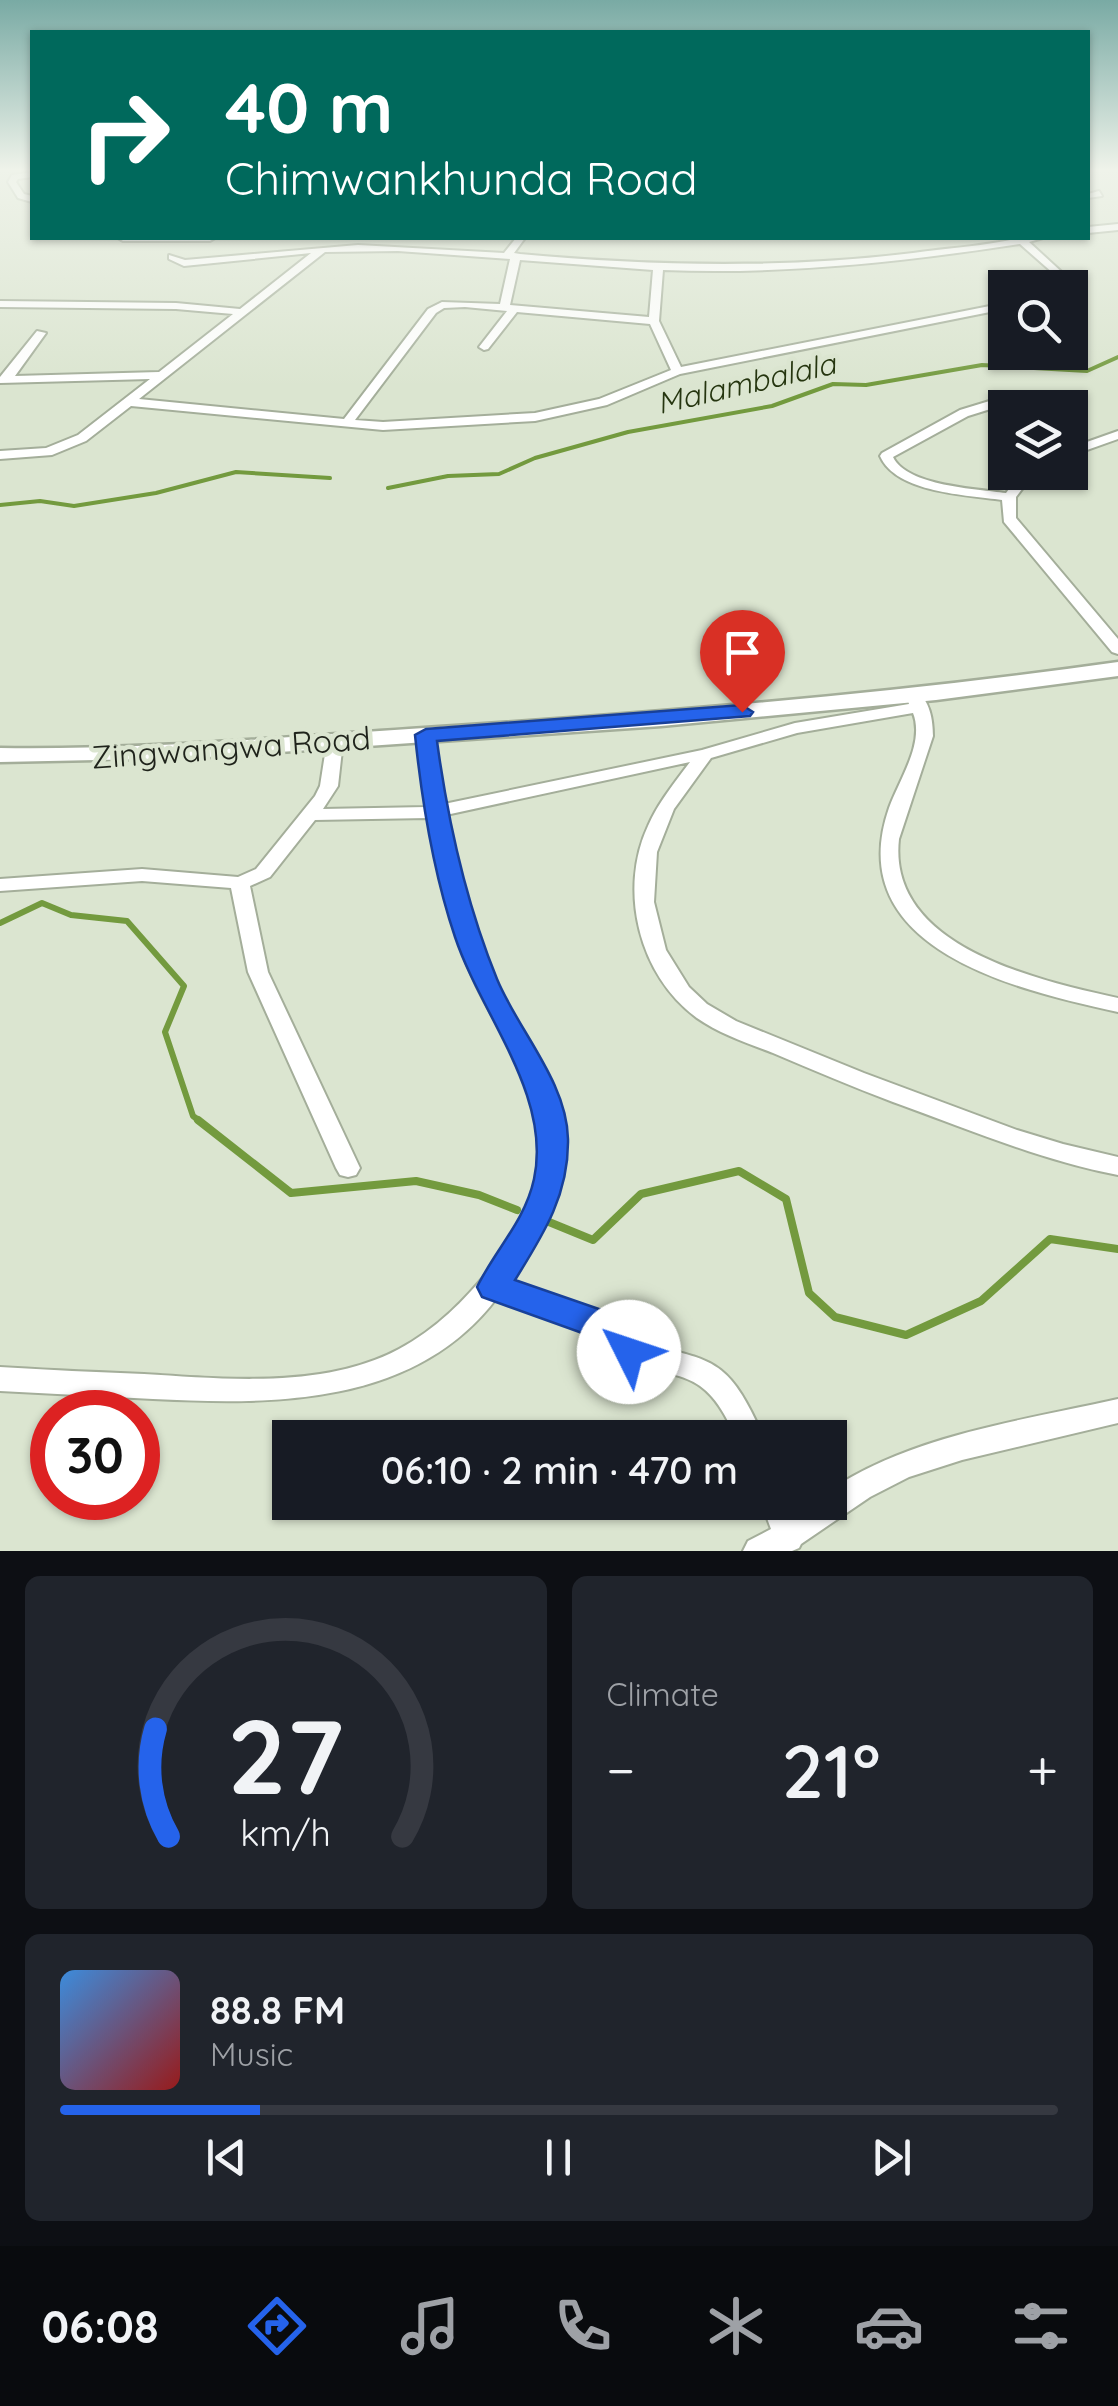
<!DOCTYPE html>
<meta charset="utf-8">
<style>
body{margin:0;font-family:Quicksand,sans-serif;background:#20242c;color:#f1f3f6;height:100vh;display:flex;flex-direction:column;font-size:38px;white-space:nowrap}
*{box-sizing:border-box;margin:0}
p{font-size:32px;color:#9ea1a6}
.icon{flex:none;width:55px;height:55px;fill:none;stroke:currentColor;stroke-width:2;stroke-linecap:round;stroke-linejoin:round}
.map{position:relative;height:1551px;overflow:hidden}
.panel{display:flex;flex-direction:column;gap:25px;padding:25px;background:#0d0f14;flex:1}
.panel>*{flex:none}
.top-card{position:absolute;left:30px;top:30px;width:1060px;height:210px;border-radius:0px;box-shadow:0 2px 8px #0004;background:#00695c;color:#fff;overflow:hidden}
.tools{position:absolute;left:988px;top:270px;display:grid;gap:20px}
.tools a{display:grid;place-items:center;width:100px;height:100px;border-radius:0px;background:#171b24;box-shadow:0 2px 8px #0004;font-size:50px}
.speed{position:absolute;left:30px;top:1390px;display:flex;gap:20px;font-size:50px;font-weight:700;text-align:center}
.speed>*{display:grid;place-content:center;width:130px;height:130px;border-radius:50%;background:#171b24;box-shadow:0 2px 8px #0004;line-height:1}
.speed .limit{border:15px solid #d22;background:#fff;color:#111}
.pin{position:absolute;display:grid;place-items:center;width:85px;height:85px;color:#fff;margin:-102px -42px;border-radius:50% 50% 50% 0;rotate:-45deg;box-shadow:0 0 10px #0007}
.pin .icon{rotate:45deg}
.me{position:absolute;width:110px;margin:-55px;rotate:311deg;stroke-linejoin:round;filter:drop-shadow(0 0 8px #0008)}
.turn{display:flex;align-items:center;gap:35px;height:210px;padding:0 30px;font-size:45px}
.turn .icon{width:130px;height:130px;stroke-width:2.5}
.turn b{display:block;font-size:70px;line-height:85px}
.big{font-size:75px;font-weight:600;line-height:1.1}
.panel .widget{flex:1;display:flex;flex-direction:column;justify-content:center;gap:15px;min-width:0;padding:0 35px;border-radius:15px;background:#20242c}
.panel .dial{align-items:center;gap:0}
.dial svg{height:260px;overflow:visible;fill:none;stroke:#363941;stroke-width:7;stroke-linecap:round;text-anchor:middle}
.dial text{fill:#f1f3f6;stroke:none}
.song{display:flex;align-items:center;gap:30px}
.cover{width:120px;height:120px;border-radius:15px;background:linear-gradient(135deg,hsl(210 70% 55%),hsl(0 70% 35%))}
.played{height:10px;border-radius:5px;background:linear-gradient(90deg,#2563eb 20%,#363941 20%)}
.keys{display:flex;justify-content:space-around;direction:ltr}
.heat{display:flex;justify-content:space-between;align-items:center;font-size:55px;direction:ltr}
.panel .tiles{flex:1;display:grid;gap:25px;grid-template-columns:1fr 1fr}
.widget:last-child{grid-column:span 2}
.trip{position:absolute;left:272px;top:1420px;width:575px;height:100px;border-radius:0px;background:#171b24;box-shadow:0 2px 8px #0004;font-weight:600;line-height:100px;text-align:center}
.dock{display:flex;height:160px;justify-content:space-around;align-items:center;background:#090b0e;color:#9ea1a6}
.dock .icon{width:70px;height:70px}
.dock .selected{color:#2563eb}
.dock b{font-size:45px;color:#f1f3f6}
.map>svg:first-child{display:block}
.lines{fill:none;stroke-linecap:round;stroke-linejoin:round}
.stream-far2{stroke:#739a3e;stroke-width:4}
.stream-far1{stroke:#739a3e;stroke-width:6}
.stream{stroke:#739a3e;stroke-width:8}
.street-casing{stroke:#a4ae9a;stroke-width:4}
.secondary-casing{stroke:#a4ae9a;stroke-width:5}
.street{fill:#fff;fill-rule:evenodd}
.secondary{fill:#fff;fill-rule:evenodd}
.route{fill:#2563eb;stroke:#184099;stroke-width:2.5}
.labels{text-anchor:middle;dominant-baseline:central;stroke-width:9;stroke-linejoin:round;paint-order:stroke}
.far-water-label{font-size:30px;font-style:italic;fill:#25350f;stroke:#dbe5d0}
.street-label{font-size:32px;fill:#1f231b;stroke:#dbe5d0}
</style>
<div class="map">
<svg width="1118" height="1551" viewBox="0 0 1118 1551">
<rect width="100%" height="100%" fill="#dbe5d0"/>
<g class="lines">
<g class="stream-far2">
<path d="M388,488L448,476L499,474L535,458L628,432L772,406L833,384L866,385L982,365L1087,371L1118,357"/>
<path d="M0,505L40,501L74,506L156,493L236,472L330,478"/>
</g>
<path class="stream-far1" d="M0,923L42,903L71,915L127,921L184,986L165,1032L193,1116L201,1122"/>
<g class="stream">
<path d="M198,1120L291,1193L416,1181L479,1195L517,1210"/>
<path d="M549,1222L593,1240L641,1194L739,1171L786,1199L809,1293L835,1317L906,1335L981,1301L1050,1239L1118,1249"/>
</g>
<defs>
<g id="street">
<path d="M32,172V177L18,179L16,182L24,194L32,196V202L18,198L8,182L12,175Z"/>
<path d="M1099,191L1102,196L1088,198V194Z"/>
<path d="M1118,224V230L1088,233V227Z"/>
<path d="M118,238H215L210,241H123Z"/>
<path d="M516,238H525L514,253L520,254C652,266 782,269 913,253C948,248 985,246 1020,238H1043L1029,242L1078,287L1070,296V288L1020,244C902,262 782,275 663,270L659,321L681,367L1005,303V309L680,374L607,405L535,421L383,430L131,406L86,441L52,455L0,459V451L46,448L78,435L150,379L0,383V377L37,331L46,333L15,376L159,372L233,314L176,309L0,307V301L176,303L240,309L311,253L184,266L169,259V255L185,260L358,245L504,253ZM398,251L510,259L500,304L442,302L428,309L344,419L139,399L325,252ZM520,260L653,270L649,317L510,305ZM465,307L507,311L479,347L484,350L488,349L517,312L650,324L671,370L599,399L535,413L383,422L355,420L436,313L444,308Z"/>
<path d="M996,399L1002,403L1000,406L968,416L893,457C907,486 977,489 1006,493L1022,472H1035L1016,497V518L1118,639V654L1112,652L1004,522L1002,500C967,495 896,493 880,456L882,453L960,410Z"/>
<path d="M1118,431V439L1070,456V448Z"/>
<path d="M915,692C930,698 933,721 933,736L899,839C887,947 1037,980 1118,998V1012C1017,990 840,949 889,808C899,780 925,743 913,713L797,733L711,758L674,809L657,852L654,902L666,950L689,987L707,1004L736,1021L864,1073L1017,1130L1063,1144L1118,1157V1175C1040,1160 968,1129 893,1102C853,1087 813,1070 773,1053C747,1043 720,1034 697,1018C639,976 618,890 648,826C658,803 675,782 690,762L446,815C455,873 471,929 495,983C510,1015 532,1044 547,1076C580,1148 556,1221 509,1282L622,1321L632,1341C714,1361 727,1355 764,1438H736C704,1363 678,1382 614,1358L604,1337L496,1299C414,1406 275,1405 153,1399C102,1396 51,1394 0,1391V1367C48,1370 96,1372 144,1374C226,1379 324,1389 399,1349C438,1328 467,1298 494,1264C529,1219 549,1164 536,1108C525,1063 495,1026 476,985C451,932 437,875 428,818L315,820L270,877L250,886L268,972L360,1168L356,1175L348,1177L340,1175L336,1168L248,972L231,888L142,881L0,891V879L142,869L238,877L256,869L315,796L320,786L327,741L335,736L343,741L338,786L323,809L426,807L418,735L426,730L434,735L444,804L702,750L795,723L909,704L907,697Z"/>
<path d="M1118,1399V1423L962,1460L909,1477L870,1497L801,1544L799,1548L792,1551H743L748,1541L771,1529L761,1502H789L794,1515L812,1502H830V1490C915,1434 1021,1421 1118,1399Z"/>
</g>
<path id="secondary" d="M1118,662V676L936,700L661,726L193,758L0,762V748C137,750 273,738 409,729C646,714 882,695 1118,662Z"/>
</defs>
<use href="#street" class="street-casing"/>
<use href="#secondary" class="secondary-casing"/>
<use href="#street" class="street"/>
<use href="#secondary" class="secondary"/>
</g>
<linearGradient id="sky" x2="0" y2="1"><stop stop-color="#79aaa4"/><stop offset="0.44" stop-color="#eff3ea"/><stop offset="1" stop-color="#eff3ea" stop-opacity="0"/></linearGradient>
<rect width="1118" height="386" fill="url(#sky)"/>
<path class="route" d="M742,705L753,712L750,716L437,741C448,822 466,903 497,979C518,1030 567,1082 568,1139C569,1195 543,1235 515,1280L625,1318L633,1337L641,1341L646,1352L641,1362L629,1367L607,1357L599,1339L482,1297L477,1287C495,1250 525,1221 534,1179C552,1095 481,1015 455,937C433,872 422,803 415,735L426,729Z"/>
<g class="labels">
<g class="far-water-label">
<text transform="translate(746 383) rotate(-13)">Malambalala</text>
</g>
<g class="street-label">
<text transform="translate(231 747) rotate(-4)">Zingwangwa Road</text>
</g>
</g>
</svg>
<div class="tools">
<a><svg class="icon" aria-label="search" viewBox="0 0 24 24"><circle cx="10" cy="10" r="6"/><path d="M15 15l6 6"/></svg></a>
<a><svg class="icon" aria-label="layers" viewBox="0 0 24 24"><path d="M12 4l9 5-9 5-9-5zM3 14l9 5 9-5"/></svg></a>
</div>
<div class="speed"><div class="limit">30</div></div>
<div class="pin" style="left:742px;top:712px;background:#d93025"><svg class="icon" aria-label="arrive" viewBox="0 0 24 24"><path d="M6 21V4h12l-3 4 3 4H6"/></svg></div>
<svg class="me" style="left:629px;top:1352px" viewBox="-20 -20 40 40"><circle r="19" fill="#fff"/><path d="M0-13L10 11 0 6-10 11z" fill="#2563eb"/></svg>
<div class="trip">06:10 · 2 min · 470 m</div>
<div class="top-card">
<div class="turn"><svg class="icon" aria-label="right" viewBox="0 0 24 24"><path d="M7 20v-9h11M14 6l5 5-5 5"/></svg><div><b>40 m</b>Chimwankhunda Road</div></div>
</div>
</div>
<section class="panel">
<div class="tiles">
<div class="widget dial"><svg viewBox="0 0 100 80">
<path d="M14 69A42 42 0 1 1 86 69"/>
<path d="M14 69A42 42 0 0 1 10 36" stroke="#2563eb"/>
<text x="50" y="56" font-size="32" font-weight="700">27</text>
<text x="50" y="72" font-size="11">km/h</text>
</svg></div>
<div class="widget"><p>Climate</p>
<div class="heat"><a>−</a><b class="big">21°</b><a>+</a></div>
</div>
<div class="widget">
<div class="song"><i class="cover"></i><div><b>88.8 FM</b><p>Music</p></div></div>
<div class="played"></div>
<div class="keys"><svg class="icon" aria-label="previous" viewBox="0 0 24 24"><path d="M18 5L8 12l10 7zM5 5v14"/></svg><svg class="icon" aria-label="pause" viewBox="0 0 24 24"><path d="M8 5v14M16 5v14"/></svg><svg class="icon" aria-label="next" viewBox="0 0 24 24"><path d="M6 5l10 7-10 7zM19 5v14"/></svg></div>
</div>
</div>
</section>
<nav class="dock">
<b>06:08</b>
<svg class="icon selected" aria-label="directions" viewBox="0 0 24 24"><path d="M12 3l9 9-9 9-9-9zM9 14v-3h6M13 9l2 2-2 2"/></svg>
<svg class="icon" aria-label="music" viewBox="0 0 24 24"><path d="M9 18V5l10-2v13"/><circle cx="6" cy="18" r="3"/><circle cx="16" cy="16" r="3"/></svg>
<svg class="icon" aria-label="phone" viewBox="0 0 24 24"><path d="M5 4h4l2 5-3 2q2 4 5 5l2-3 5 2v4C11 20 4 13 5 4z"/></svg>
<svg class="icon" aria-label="climate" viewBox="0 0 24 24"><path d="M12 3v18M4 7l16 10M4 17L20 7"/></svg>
<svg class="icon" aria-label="car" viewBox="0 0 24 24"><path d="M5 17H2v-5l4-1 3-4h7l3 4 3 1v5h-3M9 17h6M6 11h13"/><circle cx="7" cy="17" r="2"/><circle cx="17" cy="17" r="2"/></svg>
<svg class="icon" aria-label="filters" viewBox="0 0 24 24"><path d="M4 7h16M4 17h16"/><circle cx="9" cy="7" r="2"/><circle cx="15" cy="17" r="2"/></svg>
</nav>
